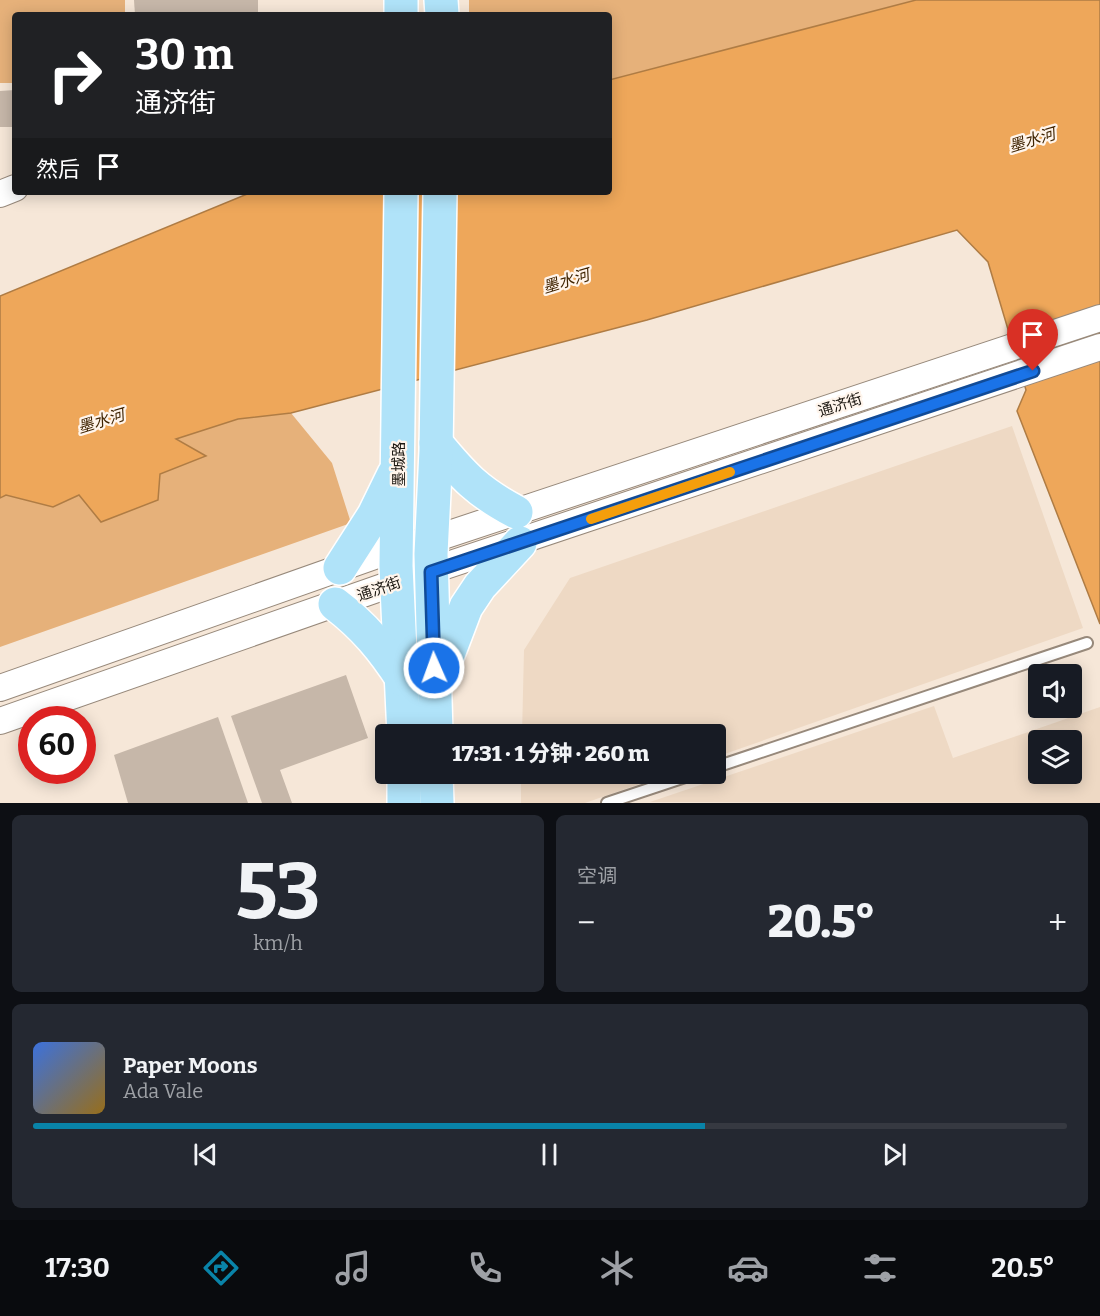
<!DOCTYPE html>
<html lang="zh">
<meta charset="utf-8">
<style>
body{margin:0;font-family:Bitter,"Noto Sans SC",serif;background:#242831;color:#f1f3f6;height:100vh;display:flex;flex-direction:column;font-size:22px;white-space:nowrap}
*{box-sizing:border-box;margin:0}
p{font-size:20px;color:#9ea1a6}
.icon{flex:none;width:33px;height:33px;fill:none;stroke:currentColor;stroke-width:2;stroke-linecap:round;stroke-linejoin:round}
.map{position:relative;height:803px;overflow:hidden}
.sheet{display:flex;flex-direction:column;gap:12px;padding:12px;background:#0d0f14;flex:1}
.sheet>*{flex:none}
.banner{position:absolute;left:12px;top:12px;width:600px;height:183px;border-radius:6px;box-shadow:0 3px 15px #0003;background:#202124;color:#fff;overflow:hidden}
.tools{position:absolute;left:1028px;top:664px;display:grid;gap:12px}
.tools a{display:grid;place-items:center;width:54px;height:54px;border-radius:6px;background:#171b24;box-shadow:0 3px 15px #0003;font-size:30px}
.speed{position:absolute;left:18px;top:706px;display:flex;gap:12px;font-size:30px;font-weight:700;text-align:center}
.speed>*{display:grid;place-content:center;width:78px;height:78px;border-radius:50%;background:#171b24;box-shadow:0 3px 15px #0003;line-height:1}
.speed .limit{border:9px solid #d22;background:#fff;color:#111}
.pin{position:absolute;display:grid;place-items:center;width:51px;height:51px;color:#fff;margin:-62px -26px;border-radius:50% 50% 50% 0;rotate:-45deg;box-shadow:0 0 6px #0007}
.pin .icon{rotate:45deg}
.me{position:absolute;width:66px;margin:-33px;rotate:358deg;stroke-linejoin:round;filter:drop-shadow(0 0 4px #0008)}
.turn{display:flex;align-items:center;gap:21px;height:126px;padding:0 24px;font-size:27px}
.turn .icon{width:78px;height:78px;stroke-width:2.5}
.turn b{display:block;font-size:42px;line-height:51px}
.then{display:flex;align-items:center;height:57px;padding:0 24px;background:#0003;gap:12px;font-size:22px}
.big{font-size:45px;font-weight:800;line-height:1.1}
.sheet .tile{flex:1;display:flex;flex-direction:column;justify-content:center;gap:9px;min-width:0;padding:0 21px;border-radius:9px;background:#242831}
.sheet .dial{align-items:center;gap:0}
.dial b{font-size:78px;line-height:1}
.song{display:flex;align-items:center;gap:18px}
.cover{width:72px;height:72px;border-radius:9px;background:linear-gradient(135deg,hsl(220 70% 55%),hsl(40 70% 35%))}
.played{height:6px;border-radius:3px;background:linear-gradient(90deg,#0983a8 65%,#363941 65%)}
.keys{display:flex;justify-content:space-around;direction:ltr}
.heat{display:flex;justify-content:space-between;align-items:center;font-size:33px;direction:ltr}
.sheet .tiles{flex:1;display:grid;gap:12px;grid-template-columns:1fr 1fr}
.tile:last-child{grid-column:span 2}
.trip{position:absolute;left:375px;top:724px;width:351px;height:60px;border-radius:6px;background:#171b24;box-shadow:0 3px 15px #0003;font-weight:800;line-height:60px;text-align:center}
.tabs{display:flex;height:96px;justify-content:space-around;align-items:center;background:#090b0e;color:#9ea1a6}
.tabs .icon{width:42px;height:42px}
.tabs .selected{color:#0983a8}
.tabs b{font-size:27px;color:#f1f3f6}
.map>svg:first-child{display:block}
.built{fill:#eed9c4;fill-rule:evenodd}
.green{fill:#e6b17a}
.water{fill:#eea75a;stroke:#af7c44;stroke-width:1.5}
.building{fill:#c6b7a9}
.lines{fill:none;stroke-linecap:round;stroke-linejoin:round}
.service-casing{stroke:#97897b;stroke-width:14}
.tertiary-casing{stroke:#97897b;stroke-width:28}
.primary-casing{stroke:#fff;stroke-width:36}
.service{stroke:#fff;stroke-width:10}
.tertiary{stroke:#fff;stroke-width:26}
.primary{stroke:#b0e3f9;stroke-width:33}
.route-casing{stroke:#114b97;stroke-width:15}
.route{stroke:#1a73e8;stroke-width:10}
.slow{stroke:#f59e0b;stroke-width:10}
.labels{text-anchor:middle;dominant-baseline:central;stroke-width:4.5;stroke-linejoin:round;paint-order:stroke}
.street-label{font-size:15px;fill:#1d1812;stroke:#fff5ec}
.water-label{font-size:16px;font-style:italic;fill:#402402;stroke:#fff5ec}
</style>
<div class="map">
<svg width="1100" height="803" viewBox="0 0 1100 803">
<rect width="100%" height="100%" fill="#f6e7d8"/>
<g class="built">
<path d="M1012,426L1083,628L716,757V735H522L524,650L570,578Z"/>
<path d="M934,706L953,758L1100,707V803L650,802ZM1038,741H1071V774H1038Z"/>
<path d="M521,774H668L585,803H521Z"/>
</g>
<g class="green">
<path d="M0,0H125V15H15V83H0Z"/>
<path d="M469,0H916L609,80V15H469Z"/>
<path d="M291,413L332,463L351,523L0,647V498L6,495L53,507L79,495L160,474L205,455L175,439L238,419Z"/>
</g>
<path class="water" d="M916,0H1100V624L1017,411L1026,390L988,262L957,230L647,320L291,413L238,419L176,439L206,456L160,474L158,500L101,522L79,495L53,507L6,495L0,498V296L252,192H609V80Z"/>
<g class="building">
<path d="M134,0H258V15H135Z"/>
<path d="M15,90V127H0V91Z"/>
<path d="M346,675L368,738L280,770L292,803H262L231,716Z"/>
<path d="M218,717L248,803H128L114,755Z"/>
</g>
<g class="lines">
<defs>
<g id="service">
<path d="M716,767L1087,643"/>
<path d="M607,803L694,774"/>
</g>
<g id="tertiary">
<path d="M0,194L15,188"/>
<path d="M0,688L397,548L431,540L1100,318"/>
<path d="M0,721L397,582L1100,347"/>
</g>
<g id="primary">
<path d="M401,0V15"/>
<path d="M441,0L442,15"/>
<path d="M401,192L396,566L404,735"/>
<path d="M436,443C463,476 478,492 516,512"/>
<path d="M340,568L374,515L394,474"/>
<path d="M335,604C364,626 383,649 403,680"/>
<path d="M441,673L466,607L480,586L520,543"/>
<path d="M436,735L431,554L436,451L440,192"/>
<path d="M404,774V803"/>
<path d="M436,774L437,803"/>
</g>
</defs>
<use href="#service" class="service-casing"/>
<use href="#tertiary" class="tertiary-casing"/>
<use href="#primary" class="primary-casing"/>
<use href="#service" class="service"/>
<use href="#tertiary" class="tertiary"/>
<use href="#primary" class="primary"/>
</g>
<g class="lines">
<defs>
<path id="route" d="M434,668L431,572L1033,371"/>
</defs>
<use href="#route" class="route-casing"/>
<use href="#route" class="route"/>
<path class="slow" d="M591,519L730,472"/>
</g>
<g class="labels">
<g class="street-label">
<text transform="translate(840 405) rotate(-18)">通济街</text>
<text transform="translate(399 464) rotate(-90)">墨城路</text>
<text transform="translate(379 589) rotate(-19)">通济街</text>
</g>
<g class="water-label">
<text transform="translate(1032 140) rotate(-17)">墨水河</text>
<text transform="translate(566 281) rotate(-17)">墨水河</text>
<text transform="translate(101 421) rotate(-17)">墨水河</text>
</g>
</g>
</svg>
<div class="tools">
<a><svg class="icon" aria-label="sound" viewBox="0 0 24 24"><path d="M4 9h4l5-4v14l-5-4H4zM17 9q2 3 0 6"/></svg></a>
<a><svg class="icon" aria-label="layers" viewBox="0 0 24 24"><path d="M12 4l9 5-9 5-9-5zM3 14l9 5 9-5"/></svg></a>
</div>
<div class="speed"><div class="limit">60</div></div>
<div class="pin" style="left:1033px;top:371px;background:#d93025"><svg class="icon" aria-label="arrive" viewBox="0 0 24 24"><path d="M6 21V4h12l-3 4 3 4H6"/></svg></div>
<svg class="me" style="left:434px;top:668px" viewBox="-20 -20 40 40"><circle r="17" fill="#1a73e8" stroke="#fff" stroke-width="3"/><path d="M0-11L8 9 0 5-8 9z" fill="#fff"/></svg>
<div class="trip">17:31 · 1 分钟 · 260 m</div>
<div class="banner">
<div class="turn"><svg class="icon" aria-label="right" viewBox="0 0 24 24"><path d="M7 20v-9h11M14 6l5 5-5 5"/></svg><div><b>30 m</b>通济街</div></div>
<div class="then">然后<svg class="icon" aria-label="arrive" viewBox="0 0 24 24"><path d="M6 21V4h12l-3 4 3 4H6"/></svg></div>
</div>
</div>
<section class="sheet">
<div class="tiles">
<div class="tile dial"><b>53</b><p>km/h</p></div>
<div class="tile"><p>空调</p>
<div class="heat"><a>−</a><b class="big">20.5°</b><a>+</a></div>
</div>
<div class="tile">
<div class="song"><i class="cover"></i><div><b>Paper Moons</b><p>Ada Vale</p></div></div>
<div class="played"></div>
<div class="keys"><svg class="icon" aria-label="previous" viewBox="0 0 24 24"><path d="M18 5L8 12l10 7zM5 5v14"/></svg><svg class="icon" aria-label="pause" viewBox="0 0 24 24"><path d="M8 5v14M16 5v14"/></svg><svg class="icon" aria-label="next" viewBox="0 0 24 24"><path d="M6 5l10 7-10 7zM19 5v14"/></svg></div>
</div>
</div>
</section>
<nav class="tabs">
<b>17:30</b>
<svg class="icon selected" aria-label="directions" viewBox="0 0 24 24"><path d="M12 3l9 9-9 9-9-9zM9 14v-3h6M13 9l2 2-2 2"/></svg>
<svg class="icon" aria-label="music" viewBox="0 0 24 24"><path d="M9 18V5l10-2v13"/><circle cx="6" cy="18" r="3"/><circle cx="16" cy="16" r="3"/></svg>
<svg class="icon" aria-label="phone" viewBox="0 0 24 24"><path d="M5 4h4l2 5-3 2q2 4 5 5l2-3 5 2v4C11 20 4 13 5 4z"/></svg>
<svg class="icon" aria-label="climate" viewBox="0 0 24 24"><path d="M12 3v18M4 7l16 10M4 17L20 7"/></svg>
<svg class="icon" aria-label="car" viewBox="0 0 24 24"><path d="M5 17H2v-5l4-1 3-4h7l3 4 3 1v5h-3M9 17h6M6 11h13"/><circle cx="7" cy="17" r="2"/><circle cx="17" cy="17" r="2"/></svg>
<svg class="icon" aria-label="filters" viewBox="0 0 24 24"><path d="M4 7h16M4 17h16"/><circle cx="9" cy="7" r="2"/><circle cx="15" cy="17" r="2"/></svg>
<b>20.5°</b>
</nav>
